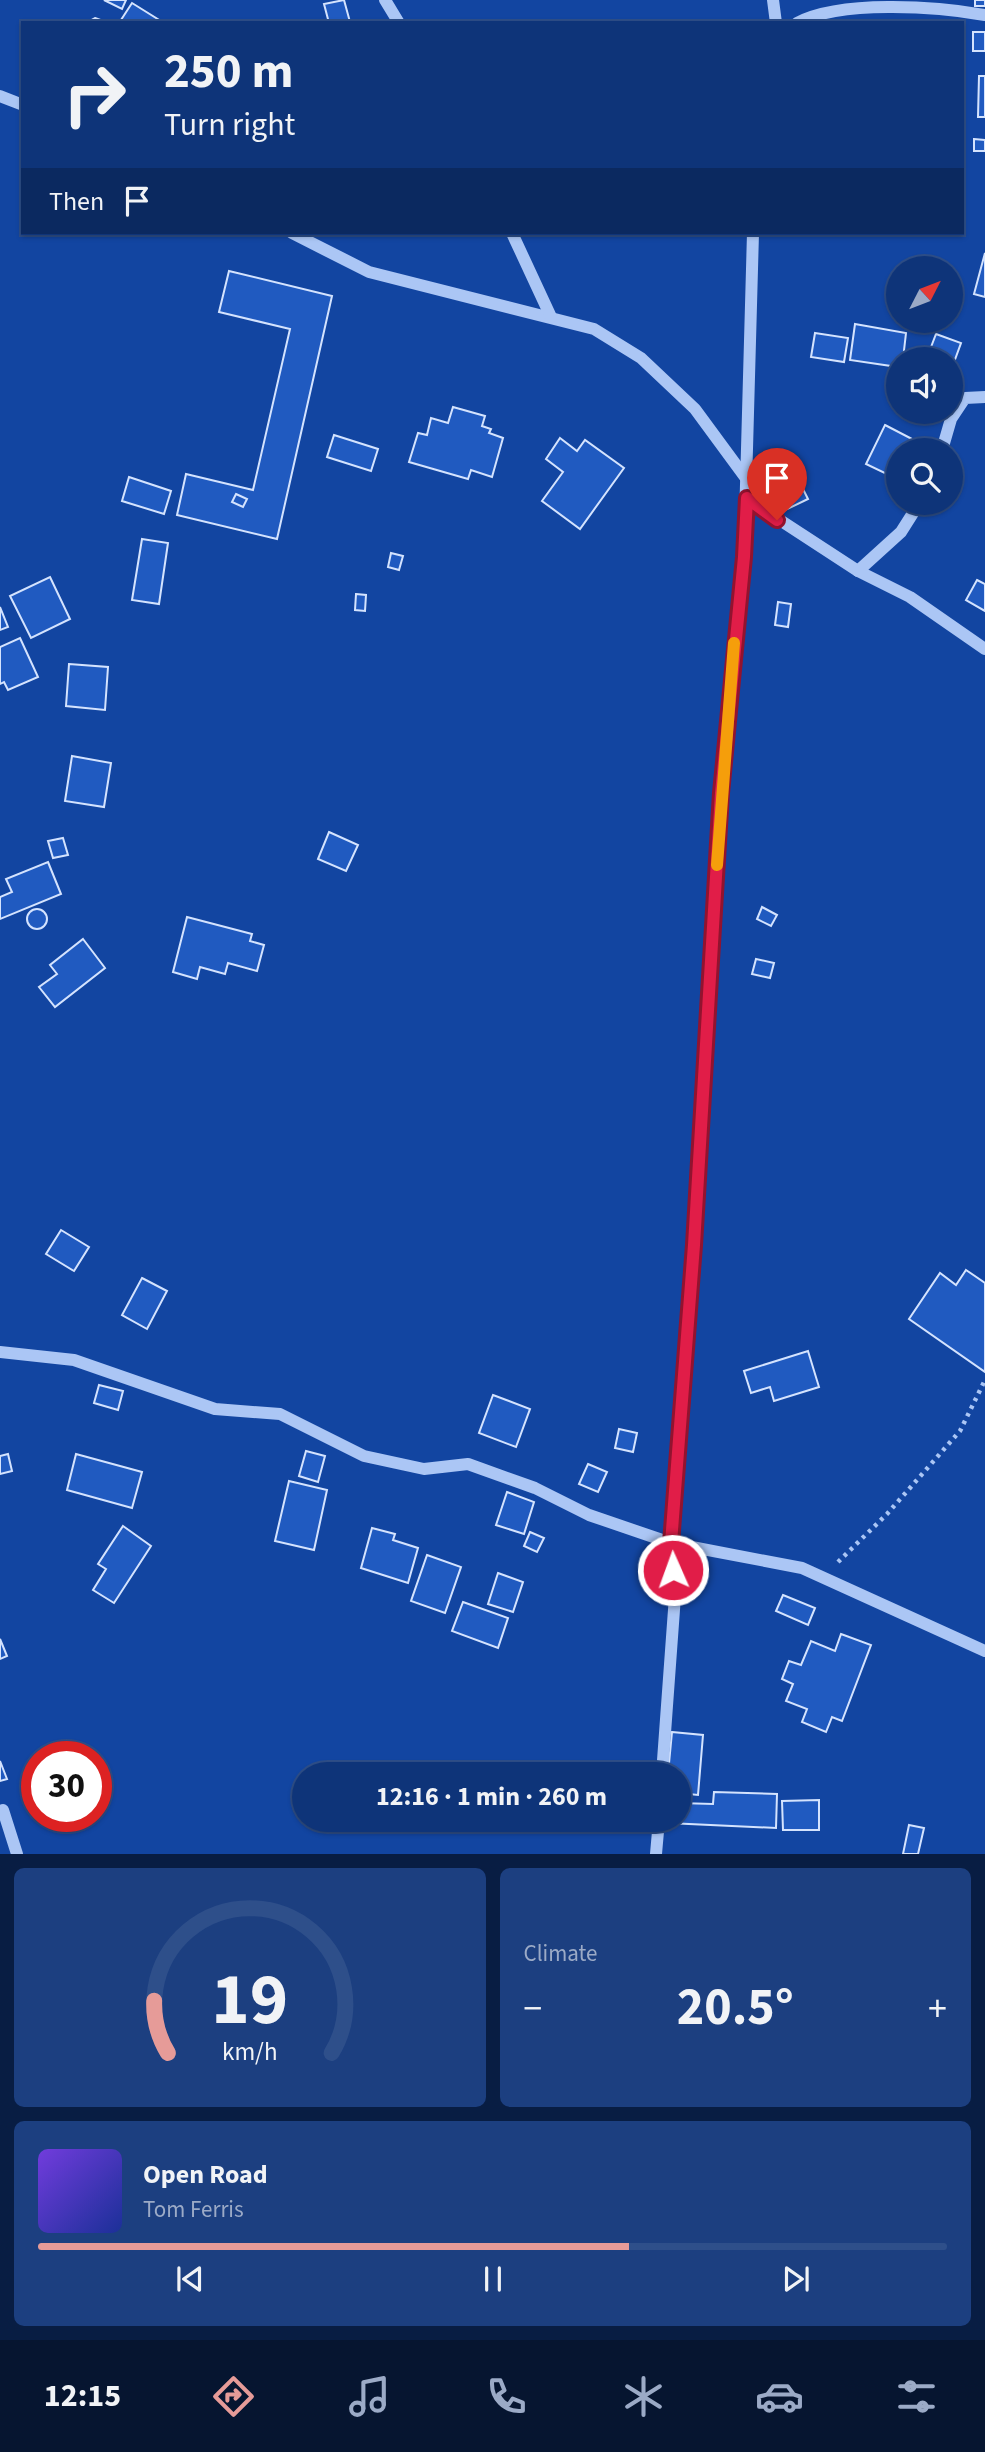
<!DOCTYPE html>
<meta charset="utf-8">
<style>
body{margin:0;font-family:"Source Sans 3",sans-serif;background:#1c3f80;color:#f1f3f6;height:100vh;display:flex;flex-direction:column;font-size:26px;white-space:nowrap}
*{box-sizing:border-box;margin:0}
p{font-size:23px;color:#9baac6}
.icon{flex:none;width:38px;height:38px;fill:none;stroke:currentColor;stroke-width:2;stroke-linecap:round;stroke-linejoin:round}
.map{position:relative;height:1854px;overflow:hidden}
.sheet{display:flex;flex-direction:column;gap:14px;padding:14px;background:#081d43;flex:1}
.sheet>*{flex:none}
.banner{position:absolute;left:21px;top:21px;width:943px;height:214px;border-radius:0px;box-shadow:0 2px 5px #0004,0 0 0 2px #2e4f8a;background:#0e3479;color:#f1f3f6;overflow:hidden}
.needle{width:46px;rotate:48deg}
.buttons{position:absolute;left:886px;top:256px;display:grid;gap:14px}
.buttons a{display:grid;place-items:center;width:77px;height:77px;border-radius:50%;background:#0e3479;box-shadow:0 2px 5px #0004,0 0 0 2px #2e4f8a;font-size:35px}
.speed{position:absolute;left:21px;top:1741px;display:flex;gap:14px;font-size:35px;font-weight:700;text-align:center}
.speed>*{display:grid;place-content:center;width:91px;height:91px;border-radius:50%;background:#0e3479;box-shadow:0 2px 5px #0004,0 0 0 2px #2e4f8a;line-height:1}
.speed .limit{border:10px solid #d22;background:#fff;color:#111}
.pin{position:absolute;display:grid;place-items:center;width:60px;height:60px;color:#fff;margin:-72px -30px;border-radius:50% 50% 50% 0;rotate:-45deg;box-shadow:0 0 7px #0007}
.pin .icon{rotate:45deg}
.me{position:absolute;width:77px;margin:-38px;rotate:358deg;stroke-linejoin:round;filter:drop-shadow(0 0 5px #0008)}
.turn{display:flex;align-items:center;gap:24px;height:147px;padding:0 28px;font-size:32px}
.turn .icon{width:91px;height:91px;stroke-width:2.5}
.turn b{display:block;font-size:49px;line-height:60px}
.then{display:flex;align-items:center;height:66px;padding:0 28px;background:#0003;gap:14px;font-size:26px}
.big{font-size:52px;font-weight:700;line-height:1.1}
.sheet .widget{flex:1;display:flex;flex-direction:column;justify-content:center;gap:10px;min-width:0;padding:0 24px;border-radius:10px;background:#1c3f80}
.sheet .dial{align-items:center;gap:0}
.dial svg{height:182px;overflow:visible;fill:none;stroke:#2e4f8a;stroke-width:7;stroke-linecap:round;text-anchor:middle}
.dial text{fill:#f1f3f6;stroke:none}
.song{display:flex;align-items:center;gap:21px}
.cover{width:84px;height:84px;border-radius:10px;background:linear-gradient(135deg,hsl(260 70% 55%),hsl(230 70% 35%))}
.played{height:7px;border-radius:4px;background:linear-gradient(90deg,#e69b98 65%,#2e4f8a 65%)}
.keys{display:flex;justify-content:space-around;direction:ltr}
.heat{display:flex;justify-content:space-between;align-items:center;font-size:38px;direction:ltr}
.sheet .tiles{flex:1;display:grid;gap:14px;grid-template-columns:1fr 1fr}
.widget:last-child{grid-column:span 2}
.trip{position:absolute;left:292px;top:1762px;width:399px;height:70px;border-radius:35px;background:#0e3479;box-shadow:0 2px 5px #0004,0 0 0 2px #2e4f8a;font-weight:700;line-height:70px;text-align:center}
.tab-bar{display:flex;height:112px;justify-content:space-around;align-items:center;background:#061530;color:#9baac6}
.tab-bar .icon{width:49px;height:49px}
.tab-bar .on{color:#e69b98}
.tab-bar b{font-size:32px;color:#f1f3f6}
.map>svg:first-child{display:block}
.building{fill:#205ac0;stroke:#d4e3fe;stroke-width:2}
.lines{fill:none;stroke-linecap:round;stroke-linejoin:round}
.path{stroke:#abc6f5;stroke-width:4.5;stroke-dasharray:3.5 5;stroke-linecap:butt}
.minor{stroke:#abc6f5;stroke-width:12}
.route-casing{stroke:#92132f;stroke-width:18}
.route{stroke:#e11d48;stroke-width:12}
.slow{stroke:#f59e0b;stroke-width:12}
</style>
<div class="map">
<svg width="985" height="1854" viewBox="0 0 985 1854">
<rect width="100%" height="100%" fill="#1245a1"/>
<g class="building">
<path d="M104,0H126L122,9Z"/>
<path d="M344,0L350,22L329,23L324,4Z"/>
<rect x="975" y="0" width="10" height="6"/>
<path d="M132,3L164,23H119Z"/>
<path d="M95,18L101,20L104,23H86Z"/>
<rect x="973" y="32" width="12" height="19"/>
<path d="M979,76H985V117H978Z"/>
<path d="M974,139L985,140V151H974Z"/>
<path d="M985,253V297L974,294Z"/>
<path d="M229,271L332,296L277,539L177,515L186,474L253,490L290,329L219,312Z"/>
<path d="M855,324L906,333L903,359H898V367L850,360Z"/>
<path d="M815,333L848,338L844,362L811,357Z"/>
<path d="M936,334L961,343L953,365L950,359L928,355Z"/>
<path d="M453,407L485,416L482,426L491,429L489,433L503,438L492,477L471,470L468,479L409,462L418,433L427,435L431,418L448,423Z"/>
<path d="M885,425L912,439L906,450H898V468L893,477L866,464Z"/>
<path d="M334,435L378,449L371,471L327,457Z"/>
<path d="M560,438L577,451L585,440L624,468L580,529L542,501L563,472L546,459Z"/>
<path d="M129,477L171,491L164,514L122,501Z"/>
<path d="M799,481L808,499L781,512L772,494Z"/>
<path d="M236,494L247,499L243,507L232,502Z"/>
<path d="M142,539L168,543L159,604L132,600Z"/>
<path d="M391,553L403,556L399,570L388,567Z"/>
<path d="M50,577L70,619L31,638L10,596Z"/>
<path d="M977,580L985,584V611L966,600Z"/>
<path d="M356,594L366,595L365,611L355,610Z"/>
<path d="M778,602L791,604L788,627L775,625Z"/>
<path d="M0,607L8,627L0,630Z"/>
<path d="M20,638L38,677L8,690L4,682L0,684V647Z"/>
<path d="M69,664L108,667L105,710L66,706Z"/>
<path d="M72,756L111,763L104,807L65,801Z"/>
<path d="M329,832L358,845L346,871L318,859Z"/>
<path d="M63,838L68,855L53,858L48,841Z"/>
<path d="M48,862L61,894L0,919V897L12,892L6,879Z"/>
<path d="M762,907L777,915L771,926L757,919Z"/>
<circle cx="37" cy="919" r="10"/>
<path d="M187,917L252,934L250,941L264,945L257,971L228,963L225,974L200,967L197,979L173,972Z"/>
<path d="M83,939L105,968L55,1007L39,987L57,974L50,965Z"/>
<path d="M756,959L774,963L770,978L752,974Z"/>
<path d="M61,1230L89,1247L74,1271L46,1254Z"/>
<path d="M966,1270L985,1283V1372L909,1319L940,1273L956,1285Z"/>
<path d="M142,1278L167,1291L147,1329L122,1315Z"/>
<path d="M808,1351L819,1387L774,1401L770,1387L751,1393L744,1371Z"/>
<path d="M99,1385L123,1391L118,1410L94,1403Z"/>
<path d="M493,1395L530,1409L516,1447L479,1433Z"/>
<path d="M619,1429L637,1433L633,1452L615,1448Z"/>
<path d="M306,1451L325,1456L318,1482L299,1476Z"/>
<path d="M8,1454L12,1471L0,1474V1456Z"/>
<path d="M76,1454L142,1472L132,1508L67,1490Z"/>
<path d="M588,1464L607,1472L598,1492L579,1484Z"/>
<path d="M289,1481L327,1490L314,1550L275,1541Z"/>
<path d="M507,1492L534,1502L524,1534L496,1525Z"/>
<path d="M123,1526L151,1546L114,1603L93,1590L106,1569L98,1564Z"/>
<path d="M372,1528L395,1534L393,1540L418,1548L408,1583L361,1568Z"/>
<path d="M530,1532L544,1538L537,1552L524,1546Z"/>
<path d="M427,1555L461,1567L445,1613L411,1601Z"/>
<path d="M498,1573L523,1582L513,1612L488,1604Z"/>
<path d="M783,1595L815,1608L808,1625L776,1611Z"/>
<path d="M463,1602L508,1618L498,1648L452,1631Z"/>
<path d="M841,1634L871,1645L842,1721L832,1717L826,1732L802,1722L807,1709L786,1701L793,1684L782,1679L789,1661L801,1665L811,1641L835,1651Z"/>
<path d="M0,1639L7,1656L0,1659Z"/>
<path d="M672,1732L703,1735L698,1795L679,1793V1774H668Z"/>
<path d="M49,1748H54L62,1757H41Z"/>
<path d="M0,1761L7,1779L0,1781Z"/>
<path d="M714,1792L777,1794L776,1828L668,1823V1820H679V1803L713,1804Z"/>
<path d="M819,1800V1830H783L782,1801Z"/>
<path d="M909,1825L924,1828L918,1854H903Z"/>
</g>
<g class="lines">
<path class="path" d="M838,1562L887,1514L960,1431L985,1380"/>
<g class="minor">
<path d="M385,0L399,23"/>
<path d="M773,0L776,23"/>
<path d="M797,23C840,0 935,6 985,15"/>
<path d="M0,96L23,105"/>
<path d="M292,233L369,272L594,329L641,358L695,409L745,477"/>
<path d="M512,233L551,317"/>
<path d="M942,450L951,419L965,398L985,397"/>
<path d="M746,498L858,571L910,597L985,649"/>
<path d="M858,571L901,532L920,502"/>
<path d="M0,1352L74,1360L215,1409L280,1414L364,1456L424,1469L468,1464L535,1488L589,1515L671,1543L802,1568L985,1651"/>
<path d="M662,1774L675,1596L671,1543L694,1245L721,793L744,557L753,233"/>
<path d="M3,1810L17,1854"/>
<path d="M656,1854L659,1820"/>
</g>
</g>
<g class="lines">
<defs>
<path id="route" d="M673,1570L671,1543L694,1245L721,793L744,557L747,498L777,520"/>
</defs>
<use href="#route" class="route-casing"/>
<use href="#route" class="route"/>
<path class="slow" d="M717,865L734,643"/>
</g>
</svg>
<div class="buttons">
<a><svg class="needle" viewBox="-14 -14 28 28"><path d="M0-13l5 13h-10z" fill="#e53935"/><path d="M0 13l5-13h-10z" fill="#9baac6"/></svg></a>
<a><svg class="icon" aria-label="sound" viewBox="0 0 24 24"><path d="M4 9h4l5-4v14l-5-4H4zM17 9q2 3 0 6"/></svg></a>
<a><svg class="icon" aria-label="search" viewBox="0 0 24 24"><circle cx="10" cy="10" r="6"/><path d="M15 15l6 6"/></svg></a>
</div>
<div class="speed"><div class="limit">30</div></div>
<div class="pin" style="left:777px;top:520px;background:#d93025"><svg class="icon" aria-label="arrive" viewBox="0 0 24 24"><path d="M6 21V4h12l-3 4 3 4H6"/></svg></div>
<svg class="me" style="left:673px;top:1570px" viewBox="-20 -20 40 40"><circle r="17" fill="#e11d48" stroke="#fff" stroke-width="3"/><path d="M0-11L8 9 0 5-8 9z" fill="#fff"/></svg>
<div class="trip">12:16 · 1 min · 260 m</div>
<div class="banner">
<div class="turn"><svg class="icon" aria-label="right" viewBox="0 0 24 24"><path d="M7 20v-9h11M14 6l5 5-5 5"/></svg><div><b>250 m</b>Turn right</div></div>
<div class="then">Then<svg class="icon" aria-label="arrive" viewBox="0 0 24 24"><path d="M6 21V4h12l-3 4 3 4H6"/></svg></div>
</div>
</div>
<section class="sheet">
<div class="tiles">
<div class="widget dial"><svg viewBox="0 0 100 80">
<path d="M14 69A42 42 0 1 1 86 69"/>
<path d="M14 69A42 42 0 0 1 8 46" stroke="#e69b98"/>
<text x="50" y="56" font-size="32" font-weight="700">19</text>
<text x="50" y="72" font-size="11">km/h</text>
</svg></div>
<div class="widget"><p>Climate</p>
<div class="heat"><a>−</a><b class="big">20.5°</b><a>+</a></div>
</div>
<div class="widget">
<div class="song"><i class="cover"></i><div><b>Open Road</b><p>Tom Ferris</p></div></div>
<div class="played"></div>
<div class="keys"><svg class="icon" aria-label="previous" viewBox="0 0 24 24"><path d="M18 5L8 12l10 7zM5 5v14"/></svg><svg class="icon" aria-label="pause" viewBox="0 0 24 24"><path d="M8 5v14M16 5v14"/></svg><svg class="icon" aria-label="next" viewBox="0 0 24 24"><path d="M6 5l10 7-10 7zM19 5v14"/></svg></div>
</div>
</div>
</section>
<nav class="tab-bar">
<b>12:15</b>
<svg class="icon on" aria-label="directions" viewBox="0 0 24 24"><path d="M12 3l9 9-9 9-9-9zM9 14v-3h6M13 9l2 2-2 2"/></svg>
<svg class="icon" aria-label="music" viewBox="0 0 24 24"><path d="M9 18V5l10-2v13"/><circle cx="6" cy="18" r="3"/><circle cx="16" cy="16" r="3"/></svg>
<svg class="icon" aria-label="phone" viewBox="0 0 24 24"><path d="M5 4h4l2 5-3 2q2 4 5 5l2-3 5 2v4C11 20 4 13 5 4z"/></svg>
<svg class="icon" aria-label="climate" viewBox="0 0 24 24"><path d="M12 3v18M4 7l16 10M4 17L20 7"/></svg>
<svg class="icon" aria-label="car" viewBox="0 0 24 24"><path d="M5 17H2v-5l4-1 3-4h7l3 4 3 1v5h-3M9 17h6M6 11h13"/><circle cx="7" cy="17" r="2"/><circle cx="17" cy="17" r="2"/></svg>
<svg class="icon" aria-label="filters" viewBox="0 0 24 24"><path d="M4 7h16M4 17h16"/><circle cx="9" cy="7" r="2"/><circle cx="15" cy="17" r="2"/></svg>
</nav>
